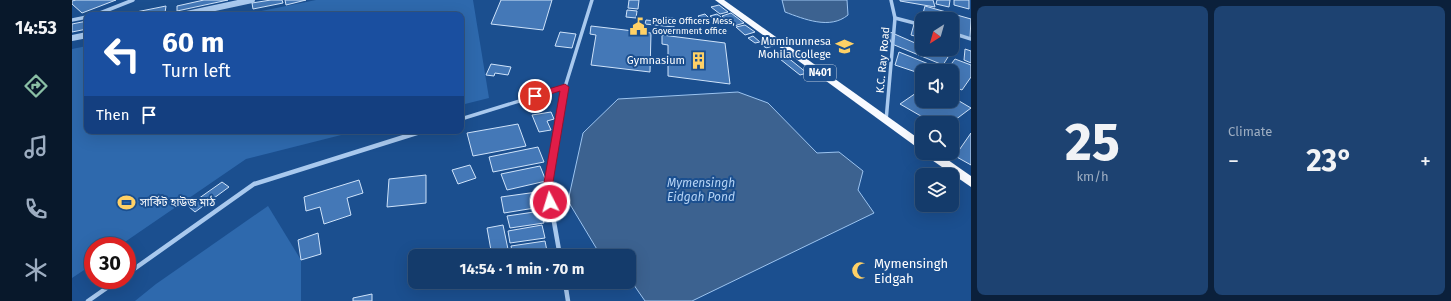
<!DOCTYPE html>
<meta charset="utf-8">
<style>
body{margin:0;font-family:"Fira Sans","Noto Sans Bengali",sans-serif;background:#1d4271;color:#f1f3f6;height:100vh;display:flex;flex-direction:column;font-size:15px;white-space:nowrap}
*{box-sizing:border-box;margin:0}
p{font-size:13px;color:#9dadc1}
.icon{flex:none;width:22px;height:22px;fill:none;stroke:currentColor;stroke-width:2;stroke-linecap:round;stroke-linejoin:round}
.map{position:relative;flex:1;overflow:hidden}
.details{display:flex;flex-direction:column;gap:6px;padding:6px;background:#0b203b;width:480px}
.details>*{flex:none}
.banner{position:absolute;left:12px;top:12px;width:380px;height:122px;border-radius:8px;box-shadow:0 4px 16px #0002,0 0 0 1px #33557e;background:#1a4fa0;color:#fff;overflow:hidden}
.needle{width:26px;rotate:217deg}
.controls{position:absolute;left:843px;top:12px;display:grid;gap:8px}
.controls a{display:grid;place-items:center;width:44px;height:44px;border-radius:8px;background:#143b6b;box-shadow:0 4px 16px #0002,0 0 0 1px #33557e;font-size:20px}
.speed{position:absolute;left:12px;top:237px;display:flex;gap:8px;font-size:20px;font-weight:700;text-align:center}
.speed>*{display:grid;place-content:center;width:52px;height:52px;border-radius:50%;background:#143b6b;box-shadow:0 4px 16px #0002,0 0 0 1px #33557e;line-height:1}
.speed .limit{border:6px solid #d22;background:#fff;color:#111}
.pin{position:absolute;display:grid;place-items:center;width:34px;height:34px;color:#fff;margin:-17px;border:2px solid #fff;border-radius:50%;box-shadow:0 1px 4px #0007}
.me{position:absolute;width:44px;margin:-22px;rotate:355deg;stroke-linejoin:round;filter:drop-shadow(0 0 3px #0008)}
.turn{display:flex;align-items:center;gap:14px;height:84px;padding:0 12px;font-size:18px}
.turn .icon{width:52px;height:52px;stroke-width:2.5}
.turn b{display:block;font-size:28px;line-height:34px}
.then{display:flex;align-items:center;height:38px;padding:0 12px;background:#0003;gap:8px;font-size:15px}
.big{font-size:30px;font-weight:700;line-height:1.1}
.details .card{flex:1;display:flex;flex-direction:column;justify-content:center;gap:6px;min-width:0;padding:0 14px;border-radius:8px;background:#1d4271}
.details .dial{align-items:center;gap:0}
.dial b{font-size:52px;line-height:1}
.heat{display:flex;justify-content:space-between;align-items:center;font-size:22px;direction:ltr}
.details .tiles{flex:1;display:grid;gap:6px;grid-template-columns:repeat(2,1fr)}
.trip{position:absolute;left:336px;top:249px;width:228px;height:40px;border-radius:8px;background:#143b6b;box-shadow:0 4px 16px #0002,0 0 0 1px #33557e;font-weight:700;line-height:40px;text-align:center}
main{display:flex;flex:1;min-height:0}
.tab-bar{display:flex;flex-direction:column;width:72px;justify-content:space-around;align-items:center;background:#08182b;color:#9dadc1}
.tab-bar .icon{width:28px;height:28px}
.tab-bar .on{color:#8abfa5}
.tab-bar b{font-size:18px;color:#f1f3f6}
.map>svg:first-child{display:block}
.green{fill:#2e69ad}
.water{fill:#3c6290;stroke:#9cc4f0}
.building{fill:#4478b7;stroke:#cfe3fa}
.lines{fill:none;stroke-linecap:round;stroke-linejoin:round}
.minor-far1{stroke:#a9c9ee;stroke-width:3.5}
.minor{stroke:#a9c9ee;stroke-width:4.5}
.tertiary{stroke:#a9c9ee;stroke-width:6}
.trunk{fill:#f8faff;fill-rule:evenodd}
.route{fill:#e11d48;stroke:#92132f}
.labels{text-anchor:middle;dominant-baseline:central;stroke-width:4;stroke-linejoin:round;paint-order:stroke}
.far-poi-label{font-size:9px;fill:#fff;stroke:#1b4f8f;text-anchor:start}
.shield{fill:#1b4f8f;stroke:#bbcadd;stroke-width:1}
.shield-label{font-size:10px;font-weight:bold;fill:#fff}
.poi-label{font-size:11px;fill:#fff;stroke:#1b4f8f;text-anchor:end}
.street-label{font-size:11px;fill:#fff;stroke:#1b4f8f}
.water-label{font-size:12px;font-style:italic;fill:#b5d3f5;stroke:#1b4f8f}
.near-poi-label{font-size:13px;fill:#fff;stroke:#1b4f8f;text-anchor:start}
</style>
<main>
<nav class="tab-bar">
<b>14:53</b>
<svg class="icon on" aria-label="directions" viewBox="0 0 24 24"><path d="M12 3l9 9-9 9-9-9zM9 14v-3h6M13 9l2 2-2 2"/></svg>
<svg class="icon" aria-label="music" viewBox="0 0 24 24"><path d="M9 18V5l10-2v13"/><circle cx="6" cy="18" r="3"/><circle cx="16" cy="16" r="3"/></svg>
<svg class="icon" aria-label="phone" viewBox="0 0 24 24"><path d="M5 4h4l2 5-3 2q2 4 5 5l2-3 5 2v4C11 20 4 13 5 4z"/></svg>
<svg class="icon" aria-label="climate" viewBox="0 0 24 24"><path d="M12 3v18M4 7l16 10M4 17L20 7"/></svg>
</nav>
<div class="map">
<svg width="899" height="301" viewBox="0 0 899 301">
<rect width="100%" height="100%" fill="#1b4f8f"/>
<g class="green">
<path d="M244,0H401L417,98L389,105V15H170Z"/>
<path d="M15,46V131H285L174,159L47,246H21V264L0,278V49Z"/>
<path d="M196,206L229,260V301H63L84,284Z"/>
</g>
<g class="water">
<path d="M710,0H775L776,15C758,30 732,19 713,12Z"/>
<path d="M666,92L696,103L745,153L767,152L791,171L786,190L802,213L620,301H573L557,278V256H529L496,201L511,133L546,99Z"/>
</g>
<g class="building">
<path d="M4,0H44L10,13L0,4V1Z"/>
<path d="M132,0H156L105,11V6Z"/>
<path d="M199,0H210L211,3L181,9L180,3Z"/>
<path d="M213,0H234L214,5Z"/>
<path d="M429,0H480L471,30L419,24Z"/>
<path d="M557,0H567L566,9L556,8Z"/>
<path d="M828,0H861L863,7L828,1Z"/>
<path d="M865,0H878L877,7L864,4Z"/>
<path d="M882,0H897V9L882,5Z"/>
<path d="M647,5L656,12L648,14L639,7Z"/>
<path d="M94,6L93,13L64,15V12Z"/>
<path d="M853,6L899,19L898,38L880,33V19H862L863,16L851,13Z"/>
<path d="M555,10L565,11L564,18L554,17Z"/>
<path d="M659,13L672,23L662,26L650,16Z"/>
<path d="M633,14L637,18L630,20L626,16Z"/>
<path d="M645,14L653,20L646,22L638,16Z"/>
<path d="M592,17L602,18V27L573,24L574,20L592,22Z"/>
<path d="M15,21V29L0,32V24Z"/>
<path d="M842,24L850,26V38L839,35Z"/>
<path d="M673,25L683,32L673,35L664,27Z"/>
<path d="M519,26L579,33L578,72L519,65L524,35L518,34Z"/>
<path d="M488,32L504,34L500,48L483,46Z"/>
<path d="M818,32L850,46V49H857L876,57L871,65L820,44L817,38Z"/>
<path d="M590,35L653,43L658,84L596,76V45L590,44Z"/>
<path d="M681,36L688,42L683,43L676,38Z"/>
<path d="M696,42L701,46L694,48L689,44Z"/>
<path d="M893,49L899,51V63L892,60Z"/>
<path d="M827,52L869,69L868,71H850V74L823,65Z"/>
<path d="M715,57L735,73L728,75L708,59Z"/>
<path d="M883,59L899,65V77L890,90L880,86V71H874Z"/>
<path d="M419,64L439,67L436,75L423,73L422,76L414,75Z"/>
<path d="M844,93L850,97V101H858L869,107L882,98L899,108L879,123H861L828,104Z"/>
<path d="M479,112L482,119L475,121L479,130L467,132L460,115Z"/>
<path d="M446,124L454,146L401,156L395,133Z"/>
<path d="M899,133V165L883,156Z"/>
<path d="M466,147L472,162L421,172L417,157Z"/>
<path d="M398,165L404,178L386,184L380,170Z"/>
<path d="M468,166L474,181L435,190L429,174Z"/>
<path d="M354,175V203L315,207L317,179Z"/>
<path d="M287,180L291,193L275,198L279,215L252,224L248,207L234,211L232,197Z"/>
<path d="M150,182L157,187L123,212L116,206Z"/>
<path d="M465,192L469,207L432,213L429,197Z"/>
<path d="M469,211L472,223L438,228L435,216Z"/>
<path d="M431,225L437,254L420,256L415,228Z"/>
<path d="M470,225L473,238L438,243L436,231Z"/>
<path d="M246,233L249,254L229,260L226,240Z"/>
<path d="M473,241L475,251L441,256L439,246Z"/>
<path d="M300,294V301H281V298Z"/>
</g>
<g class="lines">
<g class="minor-far1">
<path d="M23,15L61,0"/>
<path d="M823,18L850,25"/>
<path d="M0,20L15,17"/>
<path d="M880,33L899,39"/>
<path d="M389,119L493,87"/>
<path d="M814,121L823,18L819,0"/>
<path d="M486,130L493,87L520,0"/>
</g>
<g class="minor">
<path d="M486,129L476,188L488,256"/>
<path d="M55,274L182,184L351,131"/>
<path d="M493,282L496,301"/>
<path d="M16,301L46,280"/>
</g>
<g class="tertiary">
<path d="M110,15L180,0"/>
<path d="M0,38L15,35"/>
</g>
<g class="trunk">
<path d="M643,0H652L850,141V151Z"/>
<path d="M852,153H866L899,176V187L854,156Z"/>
</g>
</g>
<path class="route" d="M493,84L497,87L480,188L483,202L478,206L473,202L471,188L488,91L463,99L459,96L460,94Z"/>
<defs>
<symbol id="civic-bare" viewBox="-9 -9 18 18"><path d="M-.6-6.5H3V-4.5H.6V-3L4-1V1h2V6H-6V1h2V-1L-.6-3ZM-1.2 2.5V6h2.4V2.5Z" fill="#ffd166" stroke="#1b4f8f" stroke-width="2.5" paint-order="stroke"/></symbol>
<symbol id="university-bare" viewBox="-9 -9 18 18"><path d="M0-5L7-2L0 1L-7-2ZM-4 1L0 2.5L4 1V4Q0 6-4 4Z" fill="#ffd166" stroke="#1b4f8f" stroke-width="2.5" paint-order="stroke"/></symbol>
<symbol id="building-bare" viewBox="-9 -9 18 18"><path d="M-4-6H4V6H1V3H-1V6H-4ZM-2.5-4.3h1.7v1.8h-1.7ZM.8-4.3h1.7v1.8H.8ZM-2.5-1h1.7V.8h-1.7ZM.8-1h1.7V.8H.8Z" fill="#ffd166" stroke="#1b4f8f" stroke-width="2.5" paint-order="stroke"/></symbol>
<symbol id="stadium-bare" viewBox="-9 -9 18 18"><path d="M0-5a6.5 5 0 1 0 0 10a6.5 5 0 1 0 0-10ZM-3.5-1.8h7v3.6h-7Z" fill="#ffd166" stroke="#1b4f8f" stroke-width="2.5" paint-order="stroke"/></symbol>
<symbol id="mosque-bare" viewBox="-9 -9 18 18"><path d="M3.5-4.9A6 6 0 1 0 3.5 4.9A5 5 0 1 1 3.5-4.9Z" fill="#ffd166" stroke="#1b4f8f" stroke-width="2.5" paint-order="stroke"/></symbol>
</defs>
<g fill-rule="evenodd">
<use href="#civic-bare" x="554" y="14" width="25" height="25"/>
<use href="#university-bare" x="760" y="34" width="25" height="25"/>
<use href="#building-bare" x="614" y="48" width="25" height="25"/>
<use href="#stadium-bare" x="42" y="190" width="25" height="25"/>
<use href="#mosque-bare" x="776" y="258" width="25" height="25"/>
</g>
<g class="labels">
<g class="far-poi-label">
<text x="580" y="21">Police Officers Mess,<tspan x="580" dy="10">Government office</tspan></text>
</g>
<rect class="shield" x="732" y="65" width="32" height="16" rx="3"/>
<g class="shield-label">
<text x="748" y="73">N401</text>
</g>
<g class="poi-label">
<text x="759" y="41">Muminunnesa<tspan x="759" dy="13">Mohila College</tspan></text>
<text x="613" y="60">Gymnasium</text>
<text x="68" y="202" text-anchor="start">সার্কিট হাউজ মাঠ</text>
</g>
<g class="street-label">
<text transform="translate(811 60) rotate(-85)">K.C. Ray Road</text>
</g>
<g class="water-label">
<text x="629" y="183">Mymensingh<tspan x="629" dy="14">Eidgah Pond</tspan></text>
</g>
<g class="near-poi-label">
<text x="802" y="263">Mymensingh<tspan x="802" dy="15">Eidgah</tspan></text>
</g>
</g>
</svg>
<div class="controls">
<a><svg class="needle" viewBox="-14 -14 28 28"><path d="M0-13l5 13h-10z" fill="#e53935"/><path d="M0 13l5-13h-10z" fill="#9dadc1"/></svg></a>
<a><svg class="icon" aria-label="sound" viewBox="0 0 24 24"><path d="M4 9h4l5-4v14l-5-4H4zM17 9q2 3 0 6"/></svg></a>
<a><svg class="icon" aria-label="search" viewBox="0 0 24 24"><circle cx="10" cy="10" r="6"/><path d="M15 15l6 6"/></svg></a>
<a><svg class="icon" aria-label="layers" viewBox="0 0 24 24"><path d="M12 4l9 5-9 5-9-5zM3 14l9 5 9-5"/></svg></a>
</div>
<div class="speed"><div class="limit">30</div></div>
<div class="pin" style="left:463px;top:96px;background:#d93025"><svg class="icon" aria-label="arrive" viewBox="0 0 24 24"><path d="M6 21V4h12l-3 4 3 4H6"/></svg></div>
<svg class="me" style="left:478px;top:202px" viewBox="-20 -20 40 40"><circle r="17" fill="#e11d48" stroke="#fff" stroke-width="3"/><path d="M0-11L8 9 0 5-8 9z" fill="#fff"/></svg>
<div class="trip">14:54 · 1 min · 70 m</div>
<div class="banner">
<div class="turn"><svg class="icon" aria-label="left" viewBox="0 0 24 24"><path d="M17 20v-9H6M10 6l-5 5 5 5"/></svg><div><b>60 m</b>Turn left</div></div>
<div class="then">Then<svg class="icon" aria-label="arrive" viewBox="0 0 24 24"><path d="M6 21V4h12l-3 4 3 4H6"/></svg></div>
</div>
</div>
<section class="details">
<div class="tiles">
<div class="card dial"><b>25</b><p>km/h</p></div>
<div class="card"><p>Climate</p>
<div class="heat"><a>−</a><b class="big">23°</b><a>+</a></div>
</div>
</div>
</section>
</main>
